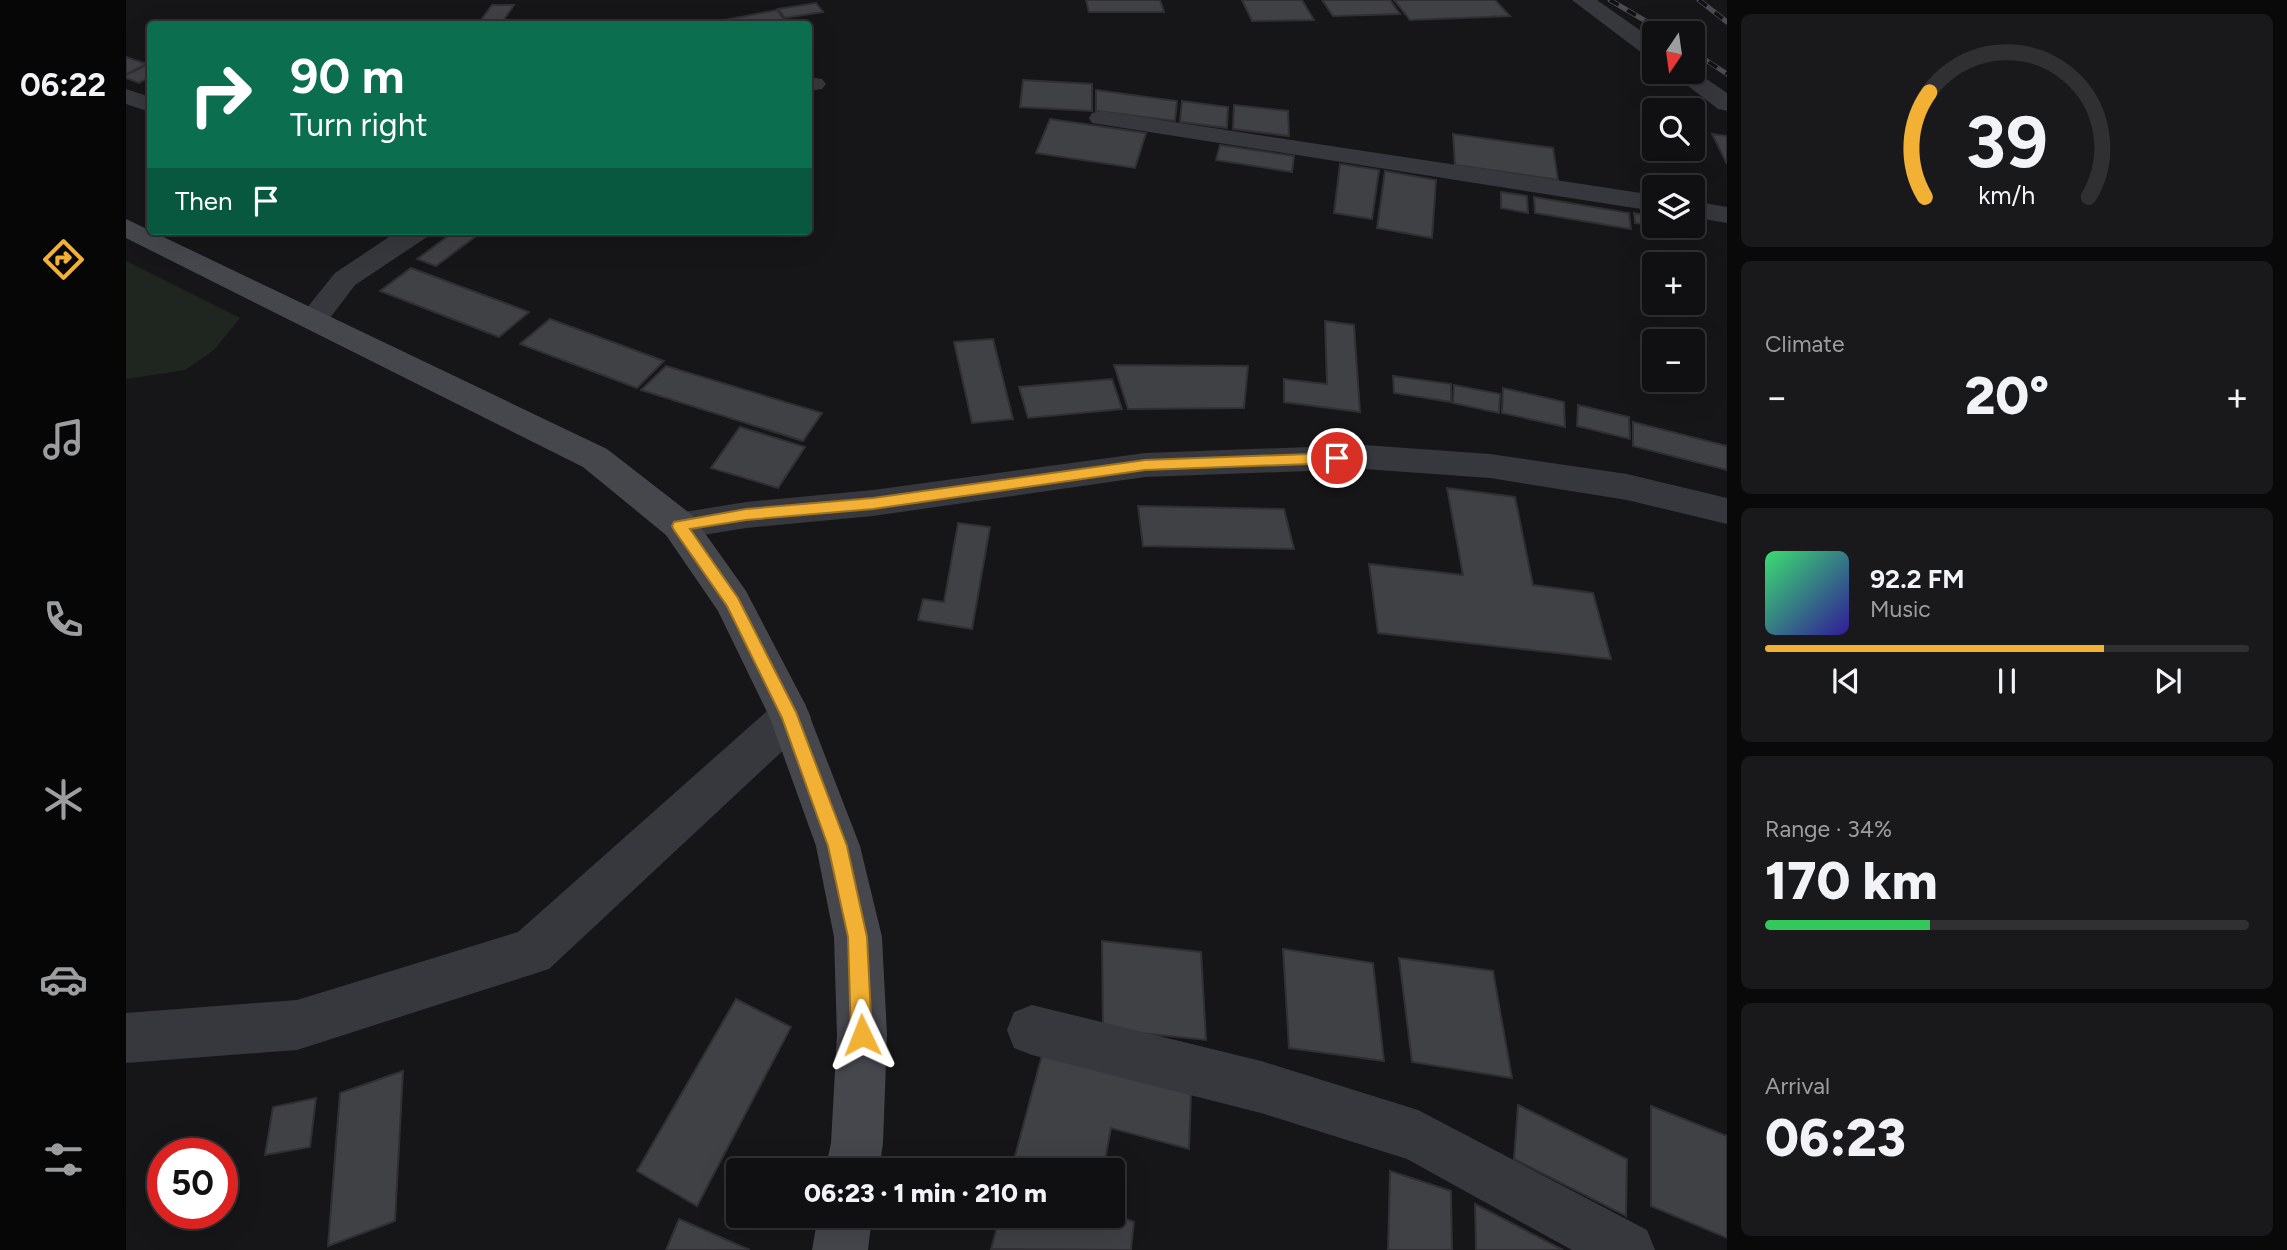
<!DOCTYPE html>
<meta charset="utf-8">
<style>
body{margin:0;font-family:Figtree,sans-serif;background:#19191b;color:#f1f3f6;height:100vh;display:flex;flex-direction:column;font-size:26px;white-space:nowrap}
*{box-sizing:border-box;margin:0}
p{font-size:23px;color:#9c9d9f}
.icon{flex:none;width:38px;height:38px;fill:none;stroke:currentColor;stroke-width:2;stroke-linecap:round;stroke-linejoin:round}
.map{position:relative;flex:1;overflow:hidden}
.panel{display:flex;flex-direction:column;gap:14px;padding:14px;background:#09090a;width:560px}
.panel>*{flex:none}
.top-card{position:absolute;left:21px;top:21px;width:665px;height:214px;border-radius:7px;box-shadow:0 7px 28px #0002,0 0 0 2px #303032;background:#0b6e4f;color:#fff;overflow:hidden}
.needle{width:46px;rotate:193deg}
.controls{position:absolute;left:1516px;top:21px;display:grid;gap:14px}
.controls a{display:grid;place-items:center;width:63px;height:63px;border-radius:7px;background:#101012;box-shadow:0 7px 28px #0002,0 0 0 2px #303032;font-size:35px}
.speed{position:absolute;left:21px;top:1138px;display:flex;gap:14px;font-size:35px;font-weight:700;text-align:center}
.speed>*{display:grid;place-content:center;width:91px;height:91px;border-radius:50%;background:#101012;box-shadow:0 7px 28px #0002,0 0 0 2px #303032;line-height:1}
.speed .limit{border:10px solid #d22;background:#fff;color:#111}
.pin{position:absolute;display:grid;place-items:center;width:60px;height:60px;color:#fff;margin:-30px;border:4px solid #fff;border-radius:50%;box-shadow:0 2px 7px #0007}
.me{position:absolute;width:77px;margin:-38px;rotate:358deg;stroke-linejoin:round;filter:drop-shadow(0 0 5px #0008)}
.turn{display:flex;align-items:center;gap:24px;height:147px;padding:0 28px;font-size:32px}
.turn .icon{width:91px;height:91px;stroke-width:2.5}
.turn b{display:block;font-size:49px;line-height:60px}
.then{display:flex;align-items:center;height:66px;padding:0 28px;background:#0003;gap:14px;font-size:26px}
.big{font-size:52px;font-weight:800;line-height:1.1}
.panel .widget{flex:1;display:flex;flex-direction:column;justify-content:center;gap:10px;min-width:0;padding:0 24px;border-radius:10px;background:#19191b}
.panel .dial{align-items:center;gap:0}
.dial svg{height:182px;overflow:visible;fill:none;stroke:#303032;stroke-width:7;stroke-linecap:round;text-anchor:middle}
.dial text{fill:#f1f3f6;stroke:none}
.song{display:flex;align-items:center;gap:21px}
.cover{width:84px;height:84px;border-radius:10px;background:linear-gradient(135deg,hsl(140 70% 55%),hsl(250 70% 35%))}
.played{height:7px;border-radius:4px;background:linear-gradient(90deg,#f2b134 70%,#303032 70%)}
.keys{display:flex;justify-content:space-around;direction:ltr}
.heat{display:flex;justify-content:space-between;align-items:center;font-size:38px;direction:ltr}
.charge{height:10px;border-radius:5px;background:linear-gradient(90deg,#34c759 34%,#303032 0)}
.trip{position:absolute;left:600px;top:1158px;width:399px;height:70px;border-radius:7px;background:#101012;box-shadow:0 7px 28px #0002,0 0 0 2px #303032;font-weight:800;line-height:70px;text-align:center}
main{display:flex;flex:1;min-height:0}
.tabs{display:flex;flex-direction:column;width:126px;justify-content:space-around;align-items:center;background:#060607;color:#9c9d9f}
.tabs .icon{width:49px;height:49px}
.tabs .active{color:#f2b134}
.tabs b{font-size:32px;color:#f1f3f6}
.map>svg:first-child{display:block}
.green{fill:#1e261f}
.building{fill:#404145;stroke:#303034;stroke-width:2}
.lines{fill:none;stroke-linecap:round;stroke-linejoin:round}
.minor{fill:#37383d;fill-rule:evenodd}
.secondary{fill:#45474d;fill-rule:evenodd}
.rail-casing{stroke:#4a4c52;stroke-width:5}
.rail{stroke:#111113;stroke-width:3.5;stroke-dasharray:10;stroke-linecap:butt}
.route{fill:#f2b134;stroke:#9d7322;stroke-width:2}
</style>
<main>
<nav class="tabs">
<b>06:22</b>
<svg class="icon active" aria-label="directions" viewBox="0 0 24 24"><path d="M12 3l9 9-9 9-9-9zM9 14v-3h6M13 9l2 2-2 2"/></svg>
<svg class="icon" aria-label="music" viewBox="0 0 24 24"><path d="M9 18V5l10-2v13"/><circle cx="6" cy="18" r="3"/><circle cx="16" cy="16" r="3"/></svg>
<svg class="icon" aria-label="phone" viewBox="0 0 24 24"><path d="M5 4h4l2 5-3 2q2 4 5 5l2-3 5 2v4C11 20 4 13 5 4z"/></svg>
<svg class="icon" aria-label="climate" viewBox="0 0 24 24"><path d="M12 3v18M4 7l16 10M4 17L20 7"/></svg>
<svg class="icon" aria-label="car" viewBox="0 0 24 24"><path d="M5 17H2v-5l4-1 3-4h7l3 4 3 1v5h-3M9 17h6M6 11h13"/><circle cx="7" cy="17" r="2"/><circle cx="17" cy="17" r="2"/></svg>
<svg class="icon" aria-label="filters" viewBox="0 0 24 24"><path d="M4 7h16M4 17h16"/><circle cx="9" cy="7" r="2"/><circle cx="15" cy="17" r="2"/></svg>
</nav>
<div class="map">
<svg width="1601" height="1250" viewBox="0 0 1601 1250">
<rect width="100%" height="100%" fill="#161618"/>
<path class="green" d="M0,261L114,318L88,350L59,370L0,379Z"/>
<g class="building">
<path d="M960,0H1034L1038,12H963Z"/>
<path d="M1116,0H1176L1188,20L1126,21Z"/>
<path d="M1196,0H1264L1274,14L1207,16Z"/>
<path d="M1268,0H1369L1384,16L1284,20Z"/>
<path d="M690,3L697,12L659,18L652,9Z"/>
<path d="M366,5H388L375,24H352Z"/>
<path d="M651,10L661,24L583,23Z"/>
<path d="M0,57L21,64L0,74Z"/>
<path d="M24,63V77L13,83L0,78V75Z"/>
<path d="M897,80L966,84V111L894,107Z"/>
<path d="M970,90L1051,101L1049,121L970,111Z"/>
<path d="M1056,101L1102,107L1101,128L1054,122Z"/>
<path d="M1108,105L1162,111L1163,136L1107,129Z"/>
<path d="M924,119L1020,133L1009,168L910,153Z"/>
<path d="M1327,134L1427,148L1432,180L1329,165Z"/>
<path d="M1586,134L1601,136V164Z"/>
<path d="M1094,145L1168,156L1166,172L1090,160Z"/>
<path d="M1214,164L1253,170L1246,219L1208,213Z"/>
<path d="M1259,171L1310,180L1306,238L1251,228Z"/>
<path d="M1375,192L1401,196L1402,213L1375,208Z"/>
<path d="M1408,197L1503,213L1505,229L1409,213Z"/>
<path d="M1508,213L1528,217V226L1509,223Z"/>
<path d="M1566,222L1571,232L1528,226H1566Z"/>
<path d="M329,231H357L310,266L291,259Z"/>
<path d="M285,268L403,312L373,337L254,291Z"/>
<path d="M424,319L538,361L511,388L394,344Z"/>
<path d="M1199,321L1228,325L1234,412L1158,402V379L1201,384Z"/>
<path d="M867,339L887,419L846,423L828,342Z"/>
<path d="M988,365L1122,366L1118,408L1002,409Z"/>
<path d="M540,366L696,413L677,441L515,390Z"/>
<path d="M1267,376L1325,384V402L1268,393Z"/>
<path d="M986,379L996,409L902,418L893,387Z"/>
<path d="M1328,385L1374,394L1373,413L1327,403Z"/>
<path d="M1377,388L1438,402L1439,427L1376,413Z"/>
<path d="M1452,405L1503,417L1504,439L1451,426Z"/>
<path d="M1507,422L1601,446V470L1507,446Z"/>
<path d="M614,427L679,447L652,488L585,468Z"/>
<path d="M1321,488L1389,497L1407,585L1467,593L1485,659L1252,633L1243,564L1337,575Z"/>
<path d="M1012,506L1158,509L1168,549L1017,546Z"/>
<path d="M832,523L864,527L846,629L792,620L797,599L818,602Z"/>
<path d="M976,941L1075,952L1080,1040L977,1029Z"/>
<path d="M1157,949L1247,963L1258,1061L1163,1048Z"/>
<path d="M1273,958L1367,971L1386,1078L1286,1062Z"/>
<path d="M610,999L665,1027L571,1206L511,1171Z"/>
<path d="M916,1055L1065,1093L1063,1149L985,1128L977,1171H885Z"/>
<path d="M277,1071L269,1221L202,1246L214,1093Z"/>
<path d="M190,1098L184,1147L139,1155L147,1107Z"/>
<path d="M1392,1105L1501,1159L1500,1216L1388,1159Z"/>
<path d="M1525,1106L1601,1136V1238L1525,1206Z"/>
<path d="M1264,1171L1325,1191L1326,1250H1262Z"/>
<path d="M1349,1204L1437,1250H1350Z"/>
<path d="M987,1214L1008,1222L1005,1250L865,1249L874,1216Z"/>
<path d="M553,1219L624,1250H540Z"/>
</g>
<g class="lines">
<g class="minor">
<path d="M1446,0H1471L1528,40V58L1520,56Z"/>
<path d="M1566,69L1601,93V111L1592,109L1544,72H1566Z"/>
<path d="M682,77L696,79L700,84L696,89L682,91Z"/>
<path d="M0,89L24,97V112L0,104Z"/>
<path d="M975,111L1528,195V211L966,123L963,118L966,113Z"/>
<path d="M1566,201L1601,207V223L1566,217Z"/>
<path d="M272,231H305L301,237L229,285L198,326L187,329L176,326L172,319L209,273Z"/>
<path d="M1238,445L1364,454L1501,474L1601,498V524L1501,500L1364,478L1238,469L1019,477L747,516L620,528L553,539L540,535L535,525L540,515L620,502L747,490L1019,453Z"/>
<path d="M664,699L679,704L685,717L679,730L423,969L171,1050L0,1063V1013L171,1000L392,932L649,704Z"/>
<path d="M906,1005L1135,1061L1292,1110L1521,1230L1529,1250H1446L1281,1159L1135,1113L906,1055L888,1048L881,1030L888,1012Z"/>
</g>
<g class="secondary">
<path d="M0,219L481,449L566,515L620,591L679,704L734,846L756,937L761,1035L757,1143L753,1171H699L705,1143L711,1035L708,937L690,846L644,718L592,611L540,535L457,467L0,238Z"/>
<path d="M692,1216H746L742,1250H686Z"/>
</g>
<defs>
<g id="rail">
<path d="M1484,0L1540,33"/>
<path d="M1573,0L1601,22"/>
<path d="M1566,51L1601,74"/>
</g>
</defs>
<use href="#rail" class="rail-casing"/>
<use href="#rail" class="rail"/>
</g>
<path class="route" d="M1211,453L1218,458L1211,463L1019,470L747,509L620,520L564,529L612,598L670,712L721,846L741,937L746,1035L743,1043L736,1046L728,1043L725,1035L722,937L702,846L656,718L601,606L548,530L546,526L548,522L620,509L747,498L1019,460Z"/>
</svg>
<div class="controls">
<a><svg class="needle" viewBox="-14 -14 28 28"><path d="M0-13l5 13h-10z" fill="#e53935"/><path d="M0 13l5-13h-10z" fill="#9c9d9f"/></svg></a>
<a><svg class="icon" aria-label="search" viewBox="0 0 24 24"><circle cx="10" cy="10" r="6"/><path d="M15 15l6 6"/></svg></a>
<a><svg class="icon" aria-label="layers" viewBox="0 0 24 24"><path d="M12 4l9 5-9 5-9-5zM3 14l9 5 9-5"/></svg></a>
<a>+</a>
<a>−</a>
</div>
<div class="speed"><div class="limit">50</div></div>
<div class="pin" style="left:1211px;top:458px;background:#d93025"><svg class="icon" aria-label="arrive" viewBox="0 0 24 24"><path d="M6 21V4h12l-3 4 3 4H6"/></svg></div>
<svg class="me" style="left:736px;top:1035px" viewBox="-20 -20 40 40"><path d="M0-17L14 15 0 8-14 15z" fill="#f2b134" stroke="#fff" stroke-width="4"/></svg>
<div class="trip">06:23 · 1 min · 210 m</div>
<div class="top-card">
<div class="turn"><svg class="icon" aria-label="right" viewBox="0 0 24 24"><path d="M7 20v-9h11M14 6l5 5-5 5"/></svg><div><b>90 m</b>Turn right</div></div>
<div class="then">Then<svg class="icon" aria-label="arrive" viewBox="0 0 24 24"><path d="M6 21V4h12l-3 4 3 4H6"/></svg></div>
</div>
</div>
<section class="panel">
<div class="widget dial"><svg viewBox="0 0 100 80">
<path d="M14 69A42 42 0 1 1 86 69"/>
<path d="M14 69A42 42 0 0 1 16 23" stroke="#f2b134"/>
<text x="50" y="56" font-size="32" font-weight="700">39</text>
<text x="50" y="72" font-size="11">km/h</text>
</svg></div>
<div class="widget"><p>Climate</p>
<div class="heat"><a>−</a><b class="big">20°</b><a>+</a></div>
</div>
<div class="widget">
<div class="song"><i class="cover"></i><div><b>92.2 FM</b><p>Music</p></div></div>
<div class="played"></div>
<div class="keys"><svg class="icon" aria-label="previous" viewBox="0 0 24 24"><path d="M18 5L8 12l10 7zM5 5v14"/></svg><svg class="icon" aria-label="pause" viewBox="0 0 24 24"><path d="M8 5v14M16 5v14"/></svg><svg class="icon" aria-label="next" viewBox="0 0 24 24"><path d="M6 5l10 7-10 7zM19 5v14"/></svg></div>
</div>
<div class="widget"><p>Range · 34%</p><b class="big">170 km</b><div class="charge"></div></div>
<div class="widget"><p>Arrival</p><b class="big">06:23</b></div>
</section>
</main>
